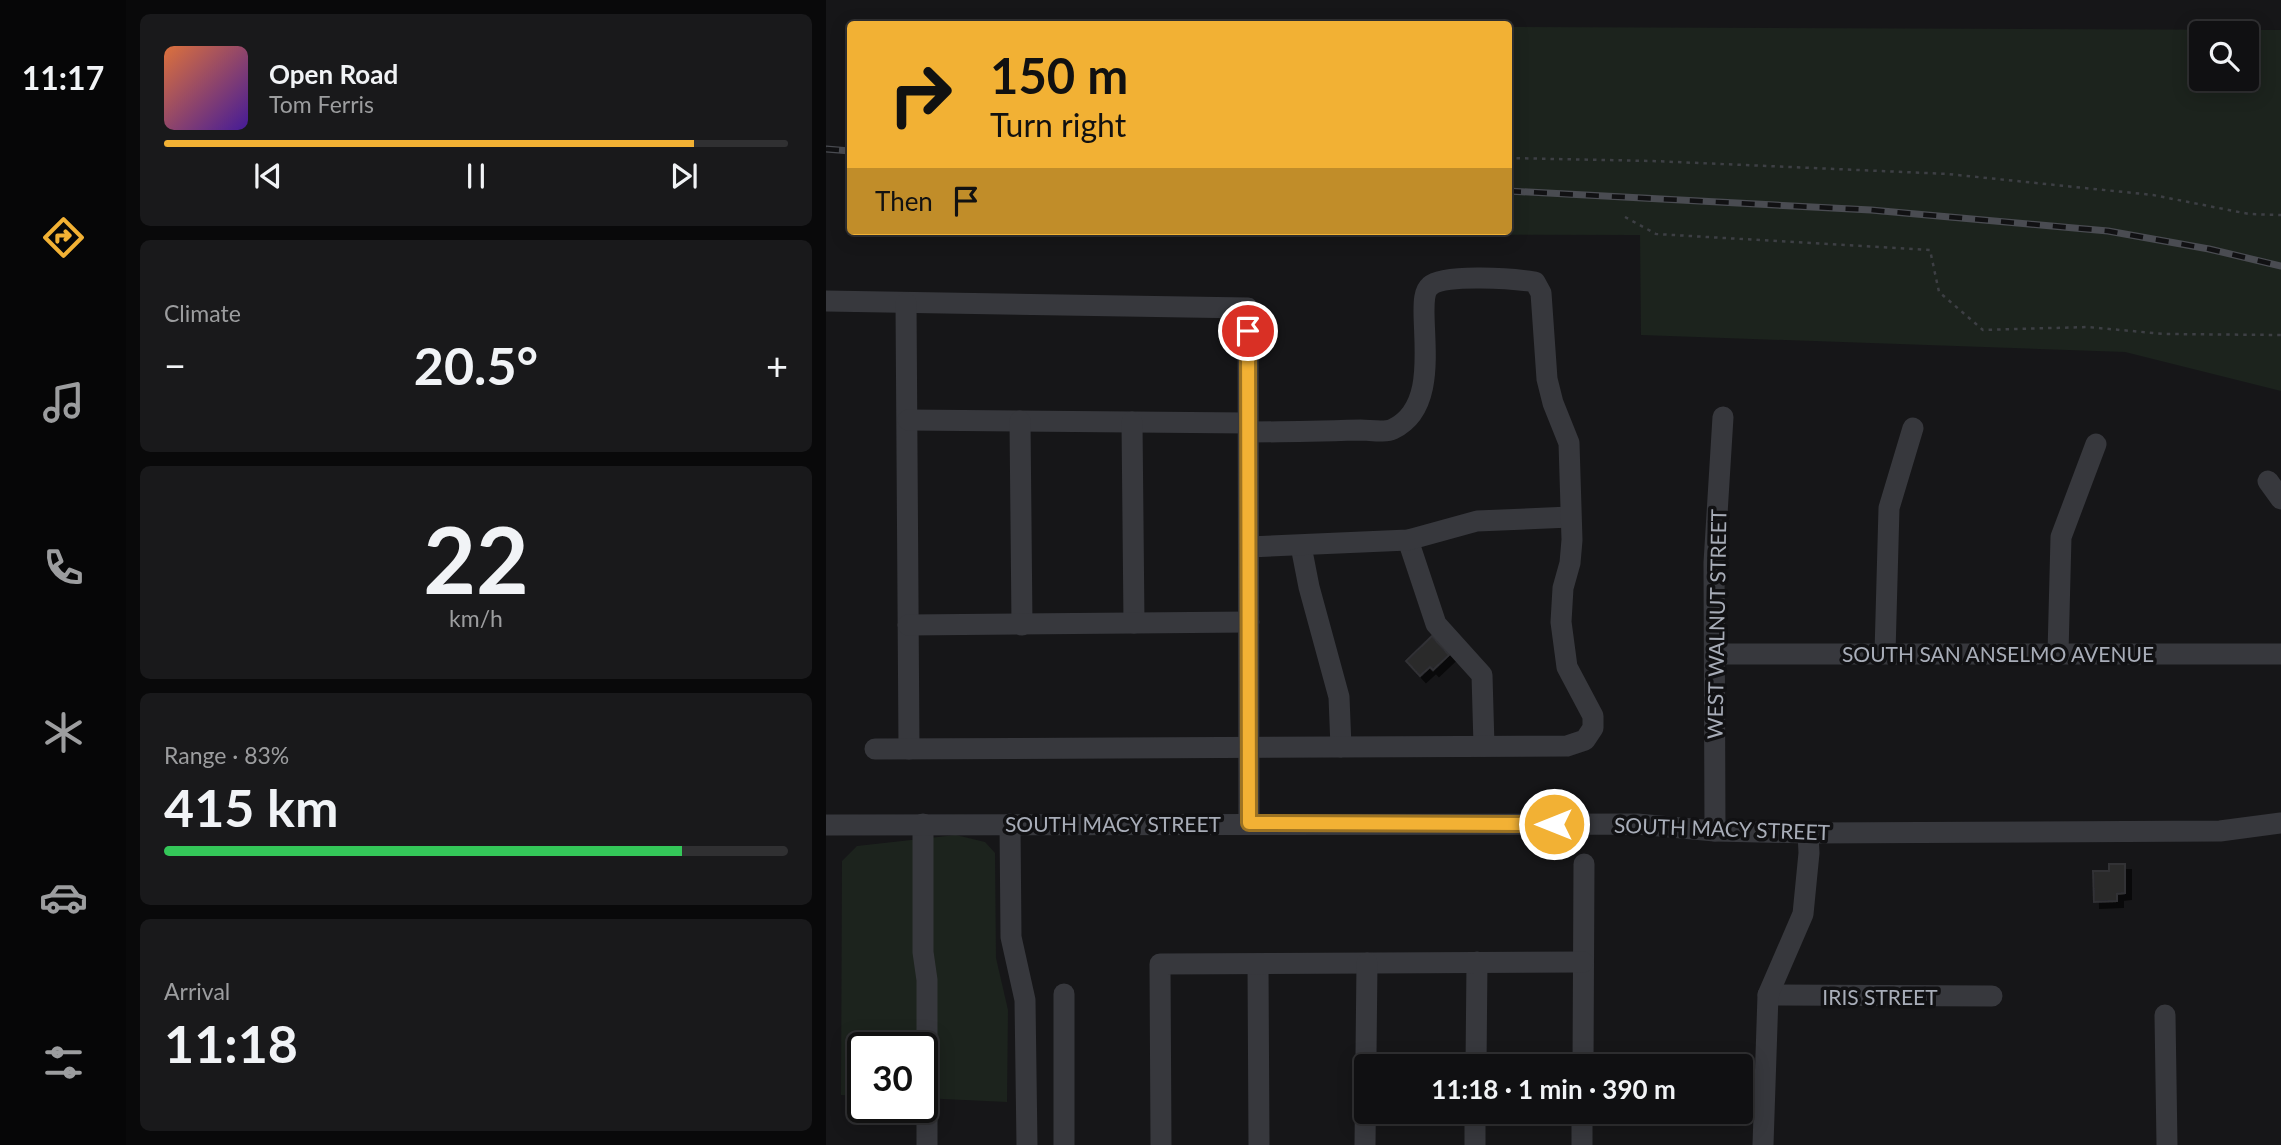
<!DOCTYPE html>
<meta charset="utf-8">
<style>
body{margin:0;font-family:Lato,sans-serif;background:#19191b;color:#f1f3f6;height:100vh;display:flex;flex-direction:column;font-size:26px;white-space:nowrap}
*{box-sizing:border-box;margin:0}
p{font-size:23px;color:#9c9d9f}
.icon{flex:none;width:38px;height:38px;fill:none;stroke:currentColor;stroke-width:2;stroke-linecap:round;stroke-linejoin:round}
.map{position:relative;flex:1;overflow:hidden}
.sheet{display:flex;flex-direction:column;gap:14px;padding:14px;background:#09090a;width:700px}
.sheet>*{flex:none}
.hud{position:absolute;left:21px;top:21px;width:665px;height:214px;border-radius:7px;box-shadow:0 4px 18px #0003,0 0 0 2px #303032;background:#f2b134;color:#111;overflow:hidden}
.buttons{position:absolute;left:1363px;top:21px;display:grid;gap:14px}
.buttons a{display:grid;place-items:center;width:70px;height:70px;border-radius:7px;background:#101012;box-shadow:0 4px 18px #0003,0 0 0 2px #303032;font-size:35px}
.speed{position:absolute;left:21px;top:1032px;display:flex;gap:14px;font-size:35px;font-weight:700;text-align:center}
.speed>*{display:grid;place-content:center;width:91px;height:91px;border-radius:50%;background:#101012;box-shadow:0 4px 18px #0003,0 0 0 2px #303032;line-height:1}
.speed .limit{border:4px solid #111;border-radius:10px;background:#fff;color:#111}
.pin{position:absolute;display:grid;place-items:center;width:60px;height:60px;color:#fff;margin:-30px;border:4px solid #fff;border-radius:50%;box-shadow:0 2px 7px #0007}
.me{position:absolute;width:77px;margin:-38px;rotate:270deg;stroke-linejoin:round;filter:drop-shadow(0 0 5px #0008)}
.turn{display:flex;align-items:center;gap:24px;height:147px;padding:0 28px;font-size:32px}
.turn .icon{width:91px;height:91px;stroke-width:2.5}
.turn b{display:block;font-size:49px;line-height:60px}
.then{display:flex;align-items:center;height:66px;padding:0 28px;background:#0003;gap:14px;font-size:26px}
.big{font-size:52px;font-weight:700;line-height:1.1}
.sheet .card{flex:1;display:flex;flex-direction:column;justify-content:center;gap:10px;min-width:0;padding:0 24px;border-radius:10px;background:#19191b}
.sheet .dial{align-items:center;gap:0}
.dial b{font-size:91px;line-height:1}
.song{display:flex;align-items:center;gap:21px}
.cover{width:84px;height:84px;border-radius:10px;background:linear-gradient(135deg,hsl(20 70% 55%),hsl(260 70% 35%))}
.played{height:7px;border-radius:4px;background:linear-gradient(90deg,#f2b134 85%,#303032 85%)}
.keys{display:flex;justify-content:space-around;direction:ltr}
.heat{display:flex;justify-content:space-between;align-items:center;font-size:38px;direction:ltr}
.charge{height:10px;border-radius:5px;background:linear-gradient(90deg,#34c759 83%,#303032 0)}
.trip{position:absolute;left:528px;top:1054px;width:399px;height:70px;border-radius:7px;background:#101012;box-shadow:0 4px 18px #0003,0 0 0 2px #303032;font-weight:700;line-height:70px;text-align:center}
main{display:flex;flex:1;min-height:0}
.tabs{display:flex;flex-direction:column;width:126px;justify-content:space-around;align-items:center;background:#060607;color:#9c9d9f}
.tabs .icon{width:49px;height:49px}
.tabs .selected{color:#f2b134}
.tabs b{font-size:32px;color:#f1f3f6}
.map>svg:first-child{display:block}
.green{fill:#1c231d;fill-rule:evenodd}
.building{fill:#29292c;stroke:#303034;stroke-width:2;filter:url(#shadow)}
.lines{fill:none;stroke-linecap:round;stroke-linejoin:round}
.path{stroke:#3d3f44;stroke-width:2.5;stroke-dasharray:3.5 5;stroke-linecap:butt}
.minor{stroke:#37383d;stroke-width:21}
.rail-casing{stroke:#4a4c52;stroke-width:7}
.rail{stroke:#111113;stroke-width:4.5;stroke-dasharray:13;stroke-linecap:butt}
.route-casing{stroke:#9d7322;stroke-width:18}
.route{stroke:#f2b134;stroke-width:12}
.labels{text-anchor:middle;dominant-baseline:central;stroke-width:7;stroke-linejoin:round;paint-order:stroke}
.street-label{font-size:21px;fill:#a8adb8;stroke:#111113}
</style>
<main>
<nav class="tabs">
<b>11:17</b>
<svg class="icon selected" aria-label="directions" viewBox="0 0 24 24"><path d="M12 3l9 9-9 9-9-9zM9 14v-3h6M13 9l2 2-2 2"/></svg>
<svg class="icon" aria-label="music" viewBox="0 0 24 24"><path d="M9 18V5l10-2v13"/><circle cx="6" cy="18" r="3"/><circle cx="16" cy="16" r="3"/></svg>
<svg class="icon" aria-label="phone" viewBox="0 0 24 24"><path d="M5 4h4l2 5-3 2q2 4 5 5l2-3 5 2v4C11 20 4 13 5 4z"/></svg>
<svg class="icon" aria-label="climate" viewBox="0 0 24 24"><path d="M12 3v18M4 7l16 10M4 17L20 7"/></svg>
<svg class="icon" aria-label="car" viewBox="0 0 24 24"><path d="M5 17H2v-5l4-1 3-4h7l3 4 3 1v5h-3M9 17h6M6 11h13"/><circle cx="7" cy="17" r="2"/><circle cx="17" cy="17" r="2"/></svg>
<svg class="icon" aria-label="filters" viewBox="0 0 24 24"><path d="M4 7h16M4 17h16"/><circle cx="9" cy="7" r="2"/><circle cx="15" cy="17" r="2"/></svg>
</nav>
<section class="sheet">
<div class="card">
<div class="song"><i class="cover"></i><div><b>Open Road</b><p>Tom Ferris</p></div></div>
<div class="played"></div>
<div class="keys"><svg class="icon" aria-label="previous" viewBox="0 0 24 24"><path d="M18 5L8 12l10 7zM5 5v14"/></svg><svg class="icon" aria-label="pause" viewBox="0 0 24 24"><path d="M8 5v14M16 5v14"/></svg><svg class="icon" aria-label="next" viewBox="0 0 24 24"><path d="M6 5l10 7-10 7zM19 5v14"/></svg></div>
</div>
<div class="card"><p>Climate</p>
<div class="heat"><a>−</a><b class="big">20.5°</b><a>+</a></div>
</div>
<div class="card dial"><b>22</b><p>km/h</p></div>
<div class="card"><p>Range · 83%</p><b class="big">415 km</b><div class="charge"></div></div>
<div class="card"><p>Arrival</p><b class="big">11:18</b></div>
</section>
<div class="map">
<svg width="1455" height="1145" viewBox="0 0 1455 1145">
<defs>
<filter id="shadow"><feDropShadow dx="6" dy="6" stdDeviation="0" flood-color="#0009"/></filter>
</defs>
<rect width="100%" height="100%" fill="#161618"/>
<g class="green">
<path d="M683,27L1455,30V391L1299,352L815,335L814,235L28,233V231H682ZM1376,33H1421V79H1376Z"/>
<path d="M130,835L159,842L169,853L170,958L182,1010L181,1102L96,1098V1048H37V1096L15,1095L16,861L31,846Z"/>
</g>
<g class="building">
<path d="M606,636L623,655L607,670L604,667L594,676L580,661Z"/>
<path d="M1283,864H1299V893L1291,894V901L1268,902L1267,871H1283Z"/>
</g>
<g class="lines">
<g class="path">
<path d="M682,158L827,161L1122,174L1327,195L1423,214L1455,215"/>
<path d="M799,217L830,234L1104,250L1113,292L1157,330L1261,327L1339,334L1455,335"/>
</g>
<g class="minor">
<path d="M0,301L422,308L423,823"/>
<path d="M80,303L83,749"/>
<path d="M82,420L422,423"/>
<path d="M194,421L196,625"/>
<path d="M306,422L308,623"/>
<path d="M1442,481L1455,499"/>
<path d="M582,540L610,624L656,675L658,746"/>
<path d="M475,546L483,587L513,697L515,747"/>
<path d="M423,547L582,540L651,521L744,517"/>
<path d="M82,625L423,622"/>
<path d="M1059,653L1063,508L1087,428"/>
<path d="M1232,653L1235,537L1270,444"/>
<path d="M889,654H1455"/>
<path d="M49,749L741,746L759,740L767,728V716L741,667L735,622L737,588L744,563L746,540L743,443L727,403L721,379L715,293L709,282C690,279 618,273 604,286C598,291 598,303 598,311C598,348 609,409 567,429C559,433 544,430 535,430C498,431 460,432 423,432"/>
<path d="M97,824V952L101,980V1145"/>
<path d="M184,824L185,937L199,1000L201,1145"/>
<path d="M0,825L811,824L889,831L982,833L1394,831L1455,823"/>
<path d="M889,831L888,563L897,417"/>
<path d="M432,964L433,1145"/>
<path d="M238,994V1145"/>
<path d="M942,995L1166,996"/>
<path d="M1339,1015L1341,1145"/>
<path d="M650,1066L651,962"/>
<path d="M757,1066L758,864"/>
<path d="M335,1145L334,964L757,962"/>
<path d="M539,1145L541,963"/>
<path d="M649,1145V1111"/>
<path d="M756,1145V1111"/>
<path d="M937,1145L942,995L977,914L983,853L982,833"/>
</g>
<defs>
<g id="rail">
<path d="M0,149L24,151"/>
<path d="M682,191L1045,210L1282,231L1383,249L1455,266"/>
</g>
</defs>
<use href="#rail" class="rail-casing"/>
<use href="#rail" class="rail"/>
</g>
<g class="lines">
<defs>
<path id="route" d="M422,331L423,823L728,824"/>
</defs>
<use href="#route" class="route-casing"/>
<use href="#route" class="route"/>
</g>
<g class="labels">
<g class="street-label">
<text transform="translate(890 624) rotate(-89)">WEST WALNUT STREET</text>
<text x="1172" y="653">SOUTH SAN ANSELMO AVENUE</text>
<text x="287" y="823">SOUTH MACY STREET</text>
<text transform="translate(896 828) rotate(2)">SOUTH MACY STREET</text>
<text x="1054" y="996">IRIS STREET</text>
</g>
</g>
</svg>
<div class="buttons">
<a><svg class="icon" aria-label="search" viewBox="0 0 24 24"><circle cx="10" cy="10" r="6"/><path d="M15 15l6 6"/></svg></a>
</div>
<div class="speed"><div class="limit">30</div></div>
<div class="pin" style="left:422px;top:331px;background:#d93025"><svg class="icon" aria-label="arrive" viewBox="0 0 24 24"><path d="M6 21V4h12l-3 4 3 4H6"/></svg></div>
<svg class="me" style="left:728px;top:824px" viewBox="-20 -20 40 40"><circle r="17" fill="#f2b134" stroke="#fff" stroke-width="3"/><path d="M0-11L8 9 0 5-8 9z" fill="#fff"/></svg>
<div class="trip">11:18 · 1 min · 390 m</div>
<div class="hud">
<div class="turn"><svg class="icon" aria-label="right" viewBox="0 0 24 24"><path d="M7 20v-9h11M14 6l5 5-5 5"/></svg><div><b>150 m</b>Turn right</div></div>
<div class="then">Then<svg class="icon" aria-label="arrive" viewBox="0 0 24 24"><path d="M6 21V4h12l-3 4 3 4H6"/></svg></div>
</div>
</div>
</main>
